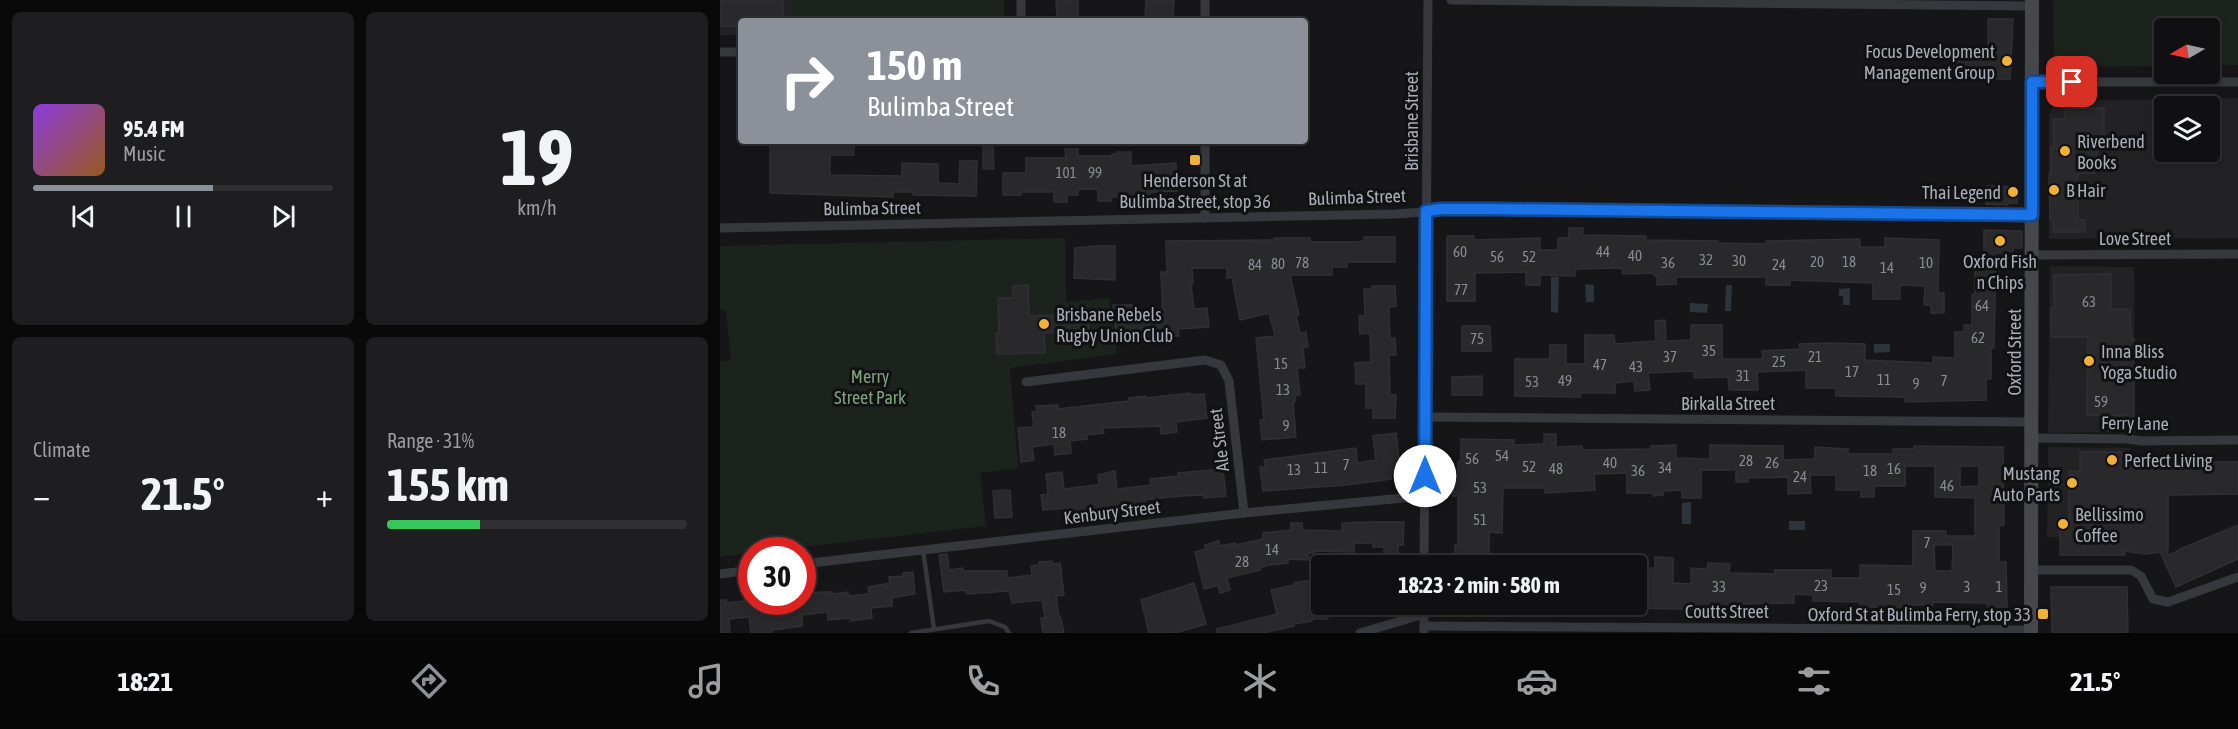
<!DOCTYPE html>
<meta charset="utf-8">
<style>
body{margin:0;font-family:"Asap Condensed",sans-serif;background:#1e1e20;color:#f1f3f6;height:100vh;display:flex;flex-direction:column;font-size:22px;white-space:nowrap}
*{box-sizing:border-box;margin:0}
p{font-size:20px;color:#9c9d9f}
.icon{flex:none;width:33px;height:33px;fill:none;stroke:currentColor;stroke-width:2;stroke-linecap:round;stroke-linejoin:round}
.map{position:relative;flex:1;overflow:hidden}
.drawer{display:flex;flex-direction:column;gap:12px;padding:12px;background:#09090a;width:720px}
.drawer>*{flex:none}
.hud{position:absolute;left:18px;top:18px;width:570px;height:126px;border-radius:6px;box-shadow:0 3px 9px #0003,0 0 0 2px #303032;background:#8c9099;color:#fff;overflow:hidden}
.needle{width:39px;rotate:261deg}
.buttons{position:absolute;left:1434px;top:18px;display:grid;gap:12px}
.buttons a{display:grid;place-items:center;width:66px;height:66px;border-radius:6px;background:#101012;box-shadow:0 3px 9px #0003,0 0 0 2px #303032;font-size:30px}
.speed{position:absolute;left:18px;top:537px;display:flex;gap:12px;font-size:30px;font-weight:700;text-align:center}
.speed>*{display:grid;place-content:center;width:78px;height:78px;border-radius:50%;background:#101012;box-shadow:0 3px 9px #0003,0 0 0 2px #303032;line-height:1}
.speed .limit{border:9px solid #d22;background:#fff;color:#111}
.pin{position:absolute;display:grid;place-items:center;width:51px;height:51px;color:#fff;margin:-26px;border-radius:12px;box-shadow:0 3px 9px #0006}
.me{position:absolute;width:66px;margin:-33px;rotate:0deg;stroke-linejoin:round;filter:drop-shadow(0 0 4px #0008)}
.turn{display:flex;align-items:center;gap:21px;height:126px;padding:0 30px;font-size:27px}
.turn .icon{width:78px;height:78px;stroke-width:2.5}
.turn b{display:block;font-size:42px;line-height:51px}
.big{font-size:45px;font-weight:700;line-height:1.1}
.drawer .card{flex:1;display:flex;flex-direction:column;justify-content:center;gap:9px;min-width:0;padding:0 21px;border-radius:9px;background:#1e1e20}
.drawer .dial{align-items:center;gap:0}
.dial b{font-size:78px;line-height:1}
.song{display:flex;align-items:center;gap:18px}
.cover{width:72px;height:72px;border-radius:9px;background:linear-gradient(135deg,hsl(270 70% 55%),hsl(30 70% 35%))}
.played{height:6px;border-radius:3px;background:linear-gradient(90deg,#8c9099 60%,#303032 60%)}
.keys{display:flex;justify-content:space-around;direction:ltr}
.heat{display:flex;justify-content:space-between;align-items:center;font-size:33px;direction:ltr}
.charge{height:9px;border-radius:4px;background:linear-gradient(90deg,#34c759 31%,#303032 0)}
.drawer .tiles{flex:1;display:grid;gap:12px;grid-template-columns:repeat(2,1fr)}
.trip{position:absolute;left:591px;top:555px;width:336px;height:60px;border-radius:6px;background:#101012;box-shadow:0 3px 9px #0003,0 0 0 2px #303032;font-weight:700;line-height:60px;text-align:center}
.menu{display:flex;height:96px;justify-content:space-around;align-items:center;background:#060607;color:#9c9d9f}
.menu .icon{width:42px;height:42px}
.menu .selected{color:#8c9099}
.menu b{font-size:27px;color:#f1f3f6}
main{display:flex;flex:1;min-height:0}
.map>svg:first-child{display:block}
.built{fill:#222225;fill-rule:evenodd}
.green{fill:#1c231d}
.water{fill:#2c353c}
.building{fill:#29292c;stroke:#303034;stroke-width:1.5;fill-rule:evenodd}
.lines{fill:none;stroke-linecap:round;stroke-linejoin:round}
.lane{stroke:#37383d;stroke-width:4.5}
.street{stroke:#37383d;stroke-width:9}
.secondary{stroke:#45474d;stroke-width:14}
.route-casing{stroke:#114b97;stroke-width:15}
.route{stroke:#1a73e8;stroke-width:10}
.poi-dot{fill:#f2b134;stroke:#111113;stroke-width:2}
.labels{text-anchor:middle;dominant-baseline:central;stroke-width:6;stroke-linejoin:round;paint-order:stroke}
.number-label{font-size:15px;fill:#888b94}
.poi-label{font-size:18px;fill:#a8adb8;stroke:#111113;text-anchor:start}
.street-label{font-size:18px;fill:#a8adb8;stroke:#111113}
.park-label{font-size:18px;fill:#7fa381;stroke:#111113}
</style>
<main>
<section class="drawer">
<div class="tiles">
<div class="card">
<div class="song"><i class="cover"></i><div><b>95.4 FM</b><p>Music</p></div></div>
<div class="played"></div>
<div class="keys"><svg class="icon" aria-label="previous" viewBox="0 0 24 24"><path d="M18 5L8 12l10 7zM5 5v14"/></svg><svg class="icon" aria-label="pause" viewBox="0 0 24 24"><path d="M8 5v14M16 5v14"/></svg><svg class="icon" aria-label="next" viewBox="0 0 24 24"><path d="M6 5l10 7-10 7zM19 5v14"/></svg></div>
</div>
<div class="card dial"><b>19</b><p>km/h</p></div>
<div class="card"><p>Climate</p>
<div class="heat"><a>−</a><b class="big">21.5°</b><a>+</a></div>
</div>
<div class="card"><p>Range · 31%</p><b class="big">155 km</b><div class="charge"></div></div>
</div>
</section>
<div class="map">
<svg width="1518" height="633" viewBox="0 0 1518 633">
<rect width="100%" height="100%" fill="#161618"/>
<g class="built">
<path d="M0,0H72V21H21V35H0Z"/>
<path d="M1518,98V238L1329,239V115L1333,106L1338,101ZM1444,106H1490V152H1444Z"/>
<path d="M1330,266L1414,267L1415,432L1328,433Z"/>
<path d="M1328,447L1410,448L1409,537H1327Z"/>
</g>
<g class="green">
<rect x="72" y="0" width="212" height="21"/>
<path d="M1333,0H1518V65L1490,66V28H1444V66L1334,67Z"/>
<path d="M345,238L346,302L389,298L397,354L290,368L298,468L260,473L266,526L55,550H32L31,553L0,557V362L11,360L6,310H0V246Z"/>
</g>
<g class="water">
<path d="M831,277H839L838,313L831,312Z"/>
<path d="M865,284L874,285V302H866Z"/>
<path d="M1006,285H1012L1011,311H1005Z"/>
<path d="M1130,288V305H1123V296H1119V289Z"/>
<path d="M970,303L988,304L987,313L970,312Z"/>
<path d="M1154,344H1170V352L1154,353Z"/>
<path d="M971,502V524H962V503Z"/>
<rect x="1069" y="521" width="16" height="9"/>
</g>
<g class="building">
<path d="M0,0H63V21H21V26H0Z"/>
<path d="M336,0H358V21H337Z"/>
<path d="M426,0H454L453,21H425Z"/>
<path d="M1268,19H1293L1290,79H1275V74L1234,73V49H1268Z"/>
<path d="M1384,108V147L1377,148L1375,173H1358V220H1365V232H1333V220H1330L1329,174H1331V147H1334L1333,119H1345V109Z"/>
<path d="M50,142L134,143V155H110V175L182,176V163L218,164V183L239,184L240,161H257L256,196L193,195V192H173V197L50,193Z"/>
<path d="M263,144H273L274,169H263Z"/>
<path d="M345,149H358V156H392V154H397V152H411V166L456,163L457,191L430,192V196L391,197V201H378V189H358V195H347V202H334V192H301V195H283V173H306V158H346Z"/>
<path d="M1267,186L1297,187V203H1288V205L1266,204Z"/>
<path d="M849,228H863L862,235L926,236V240L998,241V243L1046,244V241L1140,239V247H1165V238L1219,240L1218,293H1224V313H1211V305H1204L1205,286L1180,285V299H1153V283L1070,280V285H1046V277H956V284L937,285V276H934V273L903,274L902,268L856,269L855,276L820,275V285H806V272L755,273V301H727V236H754V240L820,238V250H838V238H849Z"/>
<path d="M1264,230L1302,231V248H1293V253H1276L1274,348H1271V379H1266V400L1185,402V397L1116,396V388H1086V370L1037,372L1038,390H1009L1008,377L974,378V372L971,371L928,373L930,390L915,391L914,381L895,383V393H860V397L795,396V359H830V345H846V364H865V335H894L895,344L936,341L935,321L945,320L946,341L971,340V325H1002V359H1043L1042,351L1080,349L1079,344L1109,343L1145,344V360L1213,363V357L1235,358V332H1244V325H1252V295L1255,294V268H1264Z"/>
<path d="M644,237H675V262H627V267H612V275H570L579,315L576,316L580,333L586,332L588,347L583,348L585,368H577L580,395L575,396V402H573L576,437L542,440L540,420H544L536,338L555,336L549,313L520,320L512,277L507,278V268H472L473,284H471L474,309L487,308L489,327L458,329L459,336L397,341L393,305H412L413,319L443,317L441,272H447L446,241L554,240V238H590V242H638L644,241Z"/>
<path d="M377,246H395V280L354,278L355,248Z"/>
<path d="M1391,274V309H1410L1411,339H1414V416L1367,415L1368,337H1331V308L1334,309V275Z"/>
<path d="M308,285L309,316L368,314L369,332L324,333L325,353L277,354L276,333H279L278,298H293V286Z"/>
<path d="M652,286H675L676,306L669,307V317L670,339L675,338L676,355H669L670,395H676L675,418H653V408H646V384H636L635,363L651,362L650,333L640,334L639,316H645L644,289H652Z"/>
<path d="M742,326H770L771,351H742Z"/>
<path d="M762,376V395H732V377Z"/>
<path d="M470,393V395L484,394L487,418L456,422L457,432L441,434L440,426L383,428L384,433L366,435L367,439L350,441L351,453L335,455L334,444L312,447L314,460L301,462L298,428L314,427L312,412L317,411L316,406L338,405V409L409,401V398L426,396V398Z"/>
<path d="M676,433L680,467L671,475V479L626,485L543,491L540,467H545L544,460L636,448L637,463L656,460L653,436Z"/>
<path d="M824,434H836V447L862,446V450L931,449V446L956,445V458L990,459V445L1063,446V460L1095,459V447L1128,449V454H1173V449H1194V446L1283,447L1284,525L1279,526V562H1286L1287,607H1268L1267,603L1213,602V605H1183V611L1164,610V607H1140V602L1093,601V595L1074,594V603L1013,604V618H999V610L916,608V568H935V557L953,558V583L971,584V568L987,569L988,563L1010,564L1009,573L1055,574V570H1111V578H1140V565L1193,566V531H1226V536H1255V498L1215,497V466H1185V486H1154V497H1141V490H1116V475H1090L1091,493L1068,494V477L1028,478V482H1016V470H981V498H962V490L943,491V495L933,496V493H907V473L874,474L875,490L825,493V488H783L782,533L769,532V558H762V566H735V545H738V496H733V480H737L738,461H741V439L794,440V445L824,444ZM1240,466H1259V486L1240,487ZM1214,545H1233L1232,571H1215Z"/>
<path d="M1360,452H1402L1401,462H1518V494L1448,495V556L1463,548L1518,525V559L1456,587L1440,552L1425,554L1405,551V555H1340V527H1349V471H1360Z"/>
<path d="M503,469L506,496L484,498L483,495L461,496L425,500L426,506L389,512V508L368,511L369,514L354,516L353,508L323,510L321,495L328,494L326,474L342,472L344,489L377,485L379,484L378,475L395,471L397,489L431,485L430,479L459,476L458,473Z"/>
<path d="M284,490L290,491L292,517L275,518L273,491Z"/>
<path d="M653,522H684L683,545H678V566H664V547H653V543H634V552L594,551V553H588L589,560L568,559V563L549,565L540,568V570L507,578L510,590L500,593L498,585L484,589L475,552L486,549L485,545L499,541L500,546L515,543L516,545L543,539V533L571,530V523H582V530L622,531V523Z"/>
<path d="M227,554L229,570L243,568V571H287L288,578L312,575L311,566L319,565V562L332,561V564L340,563L344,595L336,596L339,616L341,618L344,633H323L321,618H325L322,600L292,603L289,591L247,594L245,590L224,592L219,555Z"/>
<rect x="796" y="554" width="27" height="12"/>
<path d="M193,572L195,594L172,598V606L151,608L152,618L131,621L130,618L108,620L107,612L82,615V626L52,630V633H31L29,617L9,619L10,633H0V600H6L7,603L32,600L56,602V604L82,602V594L102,592H112L113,594L128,592V596L149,594L148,587L170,583L169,577L184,576L183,573Z"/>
<path d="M592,580L594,595L602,596V604H620L619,615L607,616L608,619H592V621L573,624L574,626L544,633H497V629L557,614L551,590L574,585V583Z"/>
<path d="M474,583L486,624L455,633H429L421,600Z"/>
<path d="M1331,587H1407L1408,633H1332Z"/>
</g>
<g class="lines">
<g class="lane">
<path d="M203,550L214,629"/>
<path d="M191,633L269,621L285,627L289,633"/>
</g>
<g class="street">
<path d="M485,0V21"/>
<path d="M731,0L1312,6"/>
<path d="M301,21V0"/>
<path d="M0,52H21"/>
<path d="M1312,82H1518"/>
<path d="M485,218V141"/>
<path d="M0,228L675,214L747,209L1312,215"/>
<path d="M1312,255L1518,254"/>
<path d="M306,382L485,360L501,365L509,381L524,513"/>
<path d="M705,417L1311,422"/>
<path d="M1311,438L1407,439L1422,441L1518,440"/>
<path d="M82,564L524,513L705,496"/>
<path d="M704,566L708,0"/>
<path d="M1311,570H1411L1421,576L1433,599L1448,602L1518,577"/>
<path d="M0,574L32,570"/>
<path d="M704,626L1311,630"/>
<path d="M640,633L704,614"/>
<path d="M704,633V604"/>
</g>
<path class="secondary" d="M1311,633L1312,0"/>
</g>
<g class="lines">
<defs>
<path id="route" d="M705,476L706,211L721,209H771L1312,215V82H1352"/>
</defs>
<use href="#route" class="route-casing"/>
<use href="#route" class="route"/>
</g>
<g class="poi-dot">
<circle cx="1287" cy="61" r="6"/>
<circle cx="1345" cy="151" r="6"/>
<rect x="469" y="154" width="12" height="12" rx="3"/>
<circle cx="1334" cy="190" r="6"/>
<circle cx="1293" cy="192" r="6"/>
<circle cx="1280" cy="241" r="6"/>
<circle cx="324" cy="324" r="6"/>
<circle cx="1369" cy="361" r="6"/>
<circle cx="1392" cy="460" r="6"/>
<circle cx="1352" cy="483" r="6"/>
<circle cx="1343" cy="524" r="6"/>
<rect x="1317" y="608" width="12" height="12" rx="3"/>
</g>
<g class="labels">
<g class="number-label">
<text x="346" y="172">101</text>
<text x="375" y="172">99</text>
<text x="740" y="251">60</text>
<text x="883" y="251">44</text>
<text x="915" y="255">40</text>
<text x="777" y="256">56</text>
<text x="809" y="256">52</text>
<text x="986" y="259">32</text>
<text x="1019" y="260">30</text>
<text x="1097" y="261">20</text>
<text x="1129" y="261">18</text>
<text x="582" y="262">78</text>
<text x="948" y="262">36</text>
<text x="1206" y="262">10</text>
<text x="558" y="263">80</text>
<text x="535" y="264">84</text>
<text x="1059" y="264">24</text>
<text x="1167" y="267">14</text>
<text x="741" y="289">77</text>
<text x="1369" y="301">63</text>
<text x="1262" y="305">64</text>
<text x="1258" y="337">62</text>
<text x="757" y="338">75</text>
<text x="989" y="350">35</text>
<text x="950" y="356">37</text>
<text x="1095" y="356">21</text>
<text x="1059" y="361">25</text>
<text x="561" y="363">15</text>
<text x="880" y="364">47</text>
<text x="916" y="366">43</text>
<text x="1132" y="371">17</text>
<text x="1023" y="375">31</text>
<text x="1164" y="379">11</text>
<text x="845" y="380">49</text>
<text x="1224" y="380">7</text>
<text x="812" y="381">53</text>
<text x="1196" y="383">9</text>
<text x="563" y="389">13</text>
<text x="1381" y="401">59</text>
<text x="566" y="425">9</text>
<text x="339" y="432">18</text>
<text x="782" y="455">54</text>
<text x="752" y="458">56</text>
<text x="1026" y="460">28</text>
<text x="890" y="462">40</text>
<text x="1052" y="462">26</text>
<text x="626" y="464">7</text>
<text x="809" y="466">52</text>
<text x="601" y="467">11</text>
<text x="945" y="467">34</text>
<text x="836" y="468">48</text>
<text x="1174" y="468">16</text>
<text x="574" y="469">13</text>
<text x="918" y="470">36</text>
<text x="1150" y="470">18</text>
<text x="1080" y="476">24</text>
<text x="1227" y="485">46</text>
<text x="760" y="487">53</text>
<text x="760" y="519">51</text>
<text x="1207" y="542">7</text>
<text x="552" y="549">14</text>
<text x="522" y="561">28</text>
<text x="1101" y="585">23</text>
<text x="999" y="586">33</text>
<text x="1247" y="586">3</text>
<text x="1279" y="586">1</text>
<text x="1203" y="587">9</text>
<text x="1174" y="589">15</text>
</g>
<g class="poi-label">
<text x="1275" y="51" text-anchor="end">Focus Development<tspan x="1275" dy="21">Management Group</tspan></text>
<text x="1357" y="141">Riverbend<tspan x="1357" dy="21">Books</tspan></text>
<text x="475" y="180" text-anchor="middle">Henderson St at<tspan x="475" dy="21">Bulimba Street, stop 36</tspan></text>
<text x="1346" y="190">B Hair</text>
<text x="1281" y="192" text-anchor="end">Thai Legend</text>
<text x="1280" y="261" text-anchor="middle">Oxford Fish<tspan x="1280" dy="21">n Chips</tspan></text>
<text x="336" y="314">Brisbane Rebels<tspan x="336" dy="21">Rugby Union Club</tspan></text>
<text x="1381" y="351">Inna Bliss<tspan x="1381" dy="21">Yoga Studio</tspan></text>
<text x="1404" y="460">Perfect Living</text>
<text x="1340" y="473" text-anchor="end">Mustang<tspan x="1340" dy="21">Auto Parts</tspan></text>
<text x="1355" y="514">Bellissimo<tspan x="1355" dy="21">Coffee</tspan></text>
<text x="1311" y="614" text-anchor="end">Oxford St at Bulimba Ferry, stop 33</text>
</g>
<g class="street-label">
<text transform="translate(691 121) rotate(-90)">Brisbane Street</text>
<text transform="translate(637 197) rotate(-2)">Bulimba Street</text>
<text transform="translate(152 208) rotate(-1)">Bulimba Street</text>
<text x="1415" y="238">Love Street</text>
<text transform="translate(1294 352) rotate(-90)">Oxford Street</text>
<text x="1008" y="403">Birkalla Street</text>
<text transform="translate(1415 423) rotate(1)">Ferry Lane</text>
<text transform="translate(499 440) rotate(-97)">Ale Street</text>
<text transform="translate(392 512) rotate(-7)">Kenbury Street</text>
<text x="1007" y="611">Coutts Street</text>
</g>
<g class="park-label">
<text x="150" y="376">Merry<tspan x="150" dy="21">Street Park</tspan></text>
</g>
</g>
</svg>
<div class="buttons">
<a><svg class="needle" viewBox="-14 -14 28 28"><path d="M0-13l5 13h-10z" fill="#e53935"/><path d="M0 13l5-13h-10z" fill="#9c9d9f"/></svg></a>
<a><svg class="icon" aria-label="layers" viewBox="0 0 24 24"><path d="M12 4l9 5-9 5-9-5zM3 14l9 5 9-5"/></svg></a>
</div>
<div class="speed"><div class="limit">30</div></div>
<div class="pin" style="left:1352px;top:82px;background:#d93025"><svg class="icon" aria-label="arrive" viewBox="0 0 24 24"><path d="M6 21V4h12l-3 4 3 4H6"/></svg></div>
<svg class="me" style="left:705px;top:476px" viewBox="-20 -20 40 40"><circle r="19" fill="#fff"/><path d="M0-13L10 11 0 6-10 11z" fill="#1a73e8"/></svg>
<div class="trip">18:23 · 2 min · 580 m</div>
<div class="hud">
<div class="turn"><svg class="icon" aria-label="right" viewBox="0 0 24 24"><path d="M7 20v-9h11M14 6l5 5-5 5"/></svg><div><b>150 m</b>Bulimba Street</div></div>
</div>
</div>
</main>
<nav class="menu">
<b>18:21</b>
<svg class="icon selected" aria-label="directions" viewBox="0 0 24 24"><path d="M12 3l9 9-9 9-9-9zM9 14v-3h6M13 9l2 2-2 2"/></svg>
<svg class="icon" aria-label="music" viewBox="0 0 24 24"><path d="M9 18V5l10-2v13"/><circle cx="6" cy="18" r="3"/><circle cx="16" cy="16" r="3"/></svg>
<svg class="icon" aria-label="phone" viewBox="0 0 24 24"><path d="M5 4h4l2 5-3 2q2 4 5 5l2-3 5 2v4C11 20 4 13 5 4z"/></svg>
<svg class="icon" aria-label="climate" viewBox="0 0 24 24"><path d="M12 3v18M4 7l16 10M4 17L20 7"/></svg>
<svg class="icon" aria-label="car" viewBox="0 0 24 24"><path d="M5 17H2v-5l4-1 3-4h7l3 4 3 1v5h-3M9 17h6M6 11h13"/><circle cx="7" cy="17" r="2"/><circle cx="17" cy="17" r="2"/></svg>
<svg class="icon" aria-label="filters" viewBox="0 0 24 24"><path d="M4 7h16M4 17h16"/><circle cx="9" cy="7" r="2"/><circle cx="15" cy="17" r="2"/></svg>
<b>21.5°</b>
</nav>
